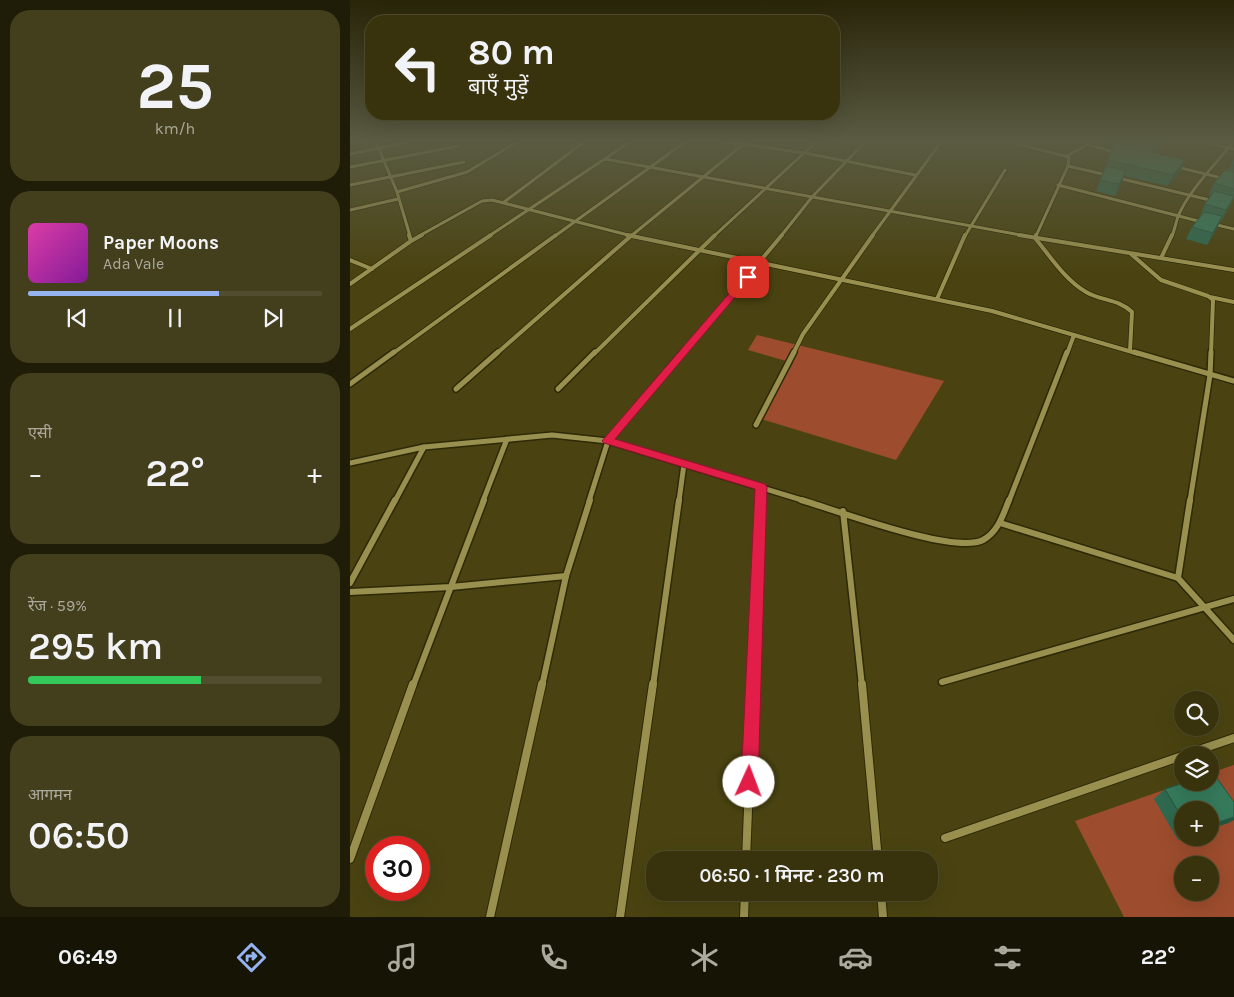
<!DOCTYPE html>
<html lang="hi">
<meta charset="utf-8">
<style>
body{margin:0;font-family:Karla,"Noto Sans Devanagari",sans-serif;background:#433e1b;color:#f1f3f6;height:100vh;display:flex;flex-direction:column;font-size:19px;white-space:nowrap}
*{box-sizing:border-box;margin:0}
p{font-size:16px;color:#abaa9d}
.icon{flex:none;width:28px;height:28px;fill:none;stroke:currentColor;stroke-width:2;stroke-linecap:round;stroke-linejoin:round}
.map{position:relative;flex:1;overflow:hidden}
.drawer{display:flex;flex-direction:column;gap:10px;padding:10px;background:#1f1c07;width:350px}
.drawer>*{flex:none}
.guide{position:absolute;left:15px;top:15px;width:475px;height:105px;border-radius:20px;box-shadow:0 5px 20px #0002,0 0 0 1px #524d2e;background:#38320d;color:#f1f3f6;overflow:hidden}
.fabs{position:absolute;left:824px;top:691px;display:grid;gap:10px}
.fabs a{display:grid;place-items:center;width:45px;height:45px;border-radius:50%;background:#38320d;box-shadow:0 5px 20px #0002,0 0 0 1px #524d2e;font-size:25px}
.speed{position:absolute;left:15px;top:836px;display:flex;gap:10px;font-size:25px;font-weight:700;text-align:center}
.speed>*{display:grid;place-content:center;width:65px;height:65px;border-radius:50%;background:#38320d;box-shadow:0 5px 20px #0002,0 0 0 1px #524d2e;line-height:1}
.speed .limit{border:8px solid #d22;background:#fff;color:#111}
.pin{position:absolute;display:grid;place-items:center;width:42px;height:42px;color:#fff;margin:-21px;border-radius:10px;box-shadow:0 2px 8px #0006}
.me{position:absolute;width:55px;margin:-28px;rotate:2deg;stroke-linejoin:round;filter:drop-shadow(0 0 4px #0008)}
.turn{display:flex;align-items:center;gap:18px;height:105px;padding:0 20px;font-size:22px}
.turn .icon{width:65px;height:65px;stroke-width:2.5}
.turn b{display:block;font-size:35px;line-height:42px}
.big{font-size:38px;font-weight:600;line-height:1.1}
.drawer .tile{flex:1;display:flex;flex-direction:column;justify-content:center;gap:8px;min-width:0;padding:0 18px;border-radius:20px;background:#433e1b}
.drawer .dial{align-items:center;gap:0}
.dial b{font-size:65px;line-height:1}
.song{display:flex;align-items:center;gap:15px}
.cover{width:60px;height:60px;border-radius:8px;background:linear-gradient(135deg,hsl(320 70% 55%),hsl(290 70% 35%))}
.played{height:5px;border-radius:2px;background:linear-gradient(90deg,#95b2f1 65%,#524d2e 65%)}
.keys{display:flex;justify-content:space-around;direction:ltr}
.heat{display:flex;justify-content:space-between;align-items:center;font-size:28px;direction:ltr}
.charge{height:8px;border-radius:4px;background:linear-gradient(90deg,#34c759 59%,#524d2e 0)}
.trip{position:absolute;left:296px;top:851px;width:292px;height:50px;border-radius:20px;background:#38320d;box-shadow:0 5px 20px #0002,0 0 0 1px #524d2e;font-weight:600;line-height:50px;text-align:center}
.menu{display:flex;height:80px;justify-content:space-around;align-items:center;background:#161405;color:#abaa9d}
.menu .icon{width:35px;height:35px}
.menu .on{color:#95b2f1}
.menu b{font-size:22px;color:#f1f3f6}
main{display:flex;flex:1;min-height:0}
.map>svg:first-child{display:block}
.green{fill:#9d4d2d;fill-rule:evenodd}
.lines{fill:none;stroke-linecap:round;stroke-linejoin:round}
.minor-far4-casing{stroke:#2e2907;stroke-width:4.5}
.minor-far3-casing{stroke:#2e2907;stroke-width:5.5}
.minor-far2-casing{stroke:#2e2907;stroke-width:8}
.minor-far1-casing{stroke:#2e2907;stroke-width:9}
.minor-casing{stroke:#2e2907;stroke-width:10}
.minor-far4{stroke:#999050;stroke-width:3}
.minor-far3{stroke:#999050;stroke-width:4}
.minor-far2{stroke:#999050;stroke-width:5}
.minor-far1{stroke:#999050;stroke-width:6}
.minor{stroke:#999050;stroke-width:8}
.wall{fill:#2e694f}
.shaded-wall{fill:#265540}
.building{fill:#367a5c;stroke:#265540}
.route{fill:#e11d48;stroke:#92132f}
</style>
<main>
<section class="drawer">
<div class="tile dial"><b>25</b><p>km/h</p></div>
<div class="tile">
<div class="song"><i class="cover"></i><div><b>Paper Moons</b><p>Ada Vale</p></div></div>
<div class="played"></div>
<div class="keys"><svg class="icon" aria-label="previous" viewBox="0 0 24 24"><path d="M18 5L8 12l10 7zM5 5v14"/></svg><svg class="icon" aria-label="pause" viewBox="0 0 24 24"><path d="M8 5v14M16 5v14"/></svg><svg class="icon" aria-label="next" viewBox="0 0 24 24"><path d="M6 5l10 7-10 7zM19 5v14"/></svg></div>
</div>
<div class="tile"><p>एसी</p>
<div class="heat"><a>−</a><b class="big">22°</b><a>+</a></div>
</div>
<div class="tile"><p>रेंज · 59%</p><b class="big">295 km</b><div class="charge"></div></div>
<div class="tile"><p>आगमन</p><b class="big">06:50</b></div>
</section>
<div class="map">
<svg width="884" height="917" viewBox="0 0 884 917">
<rect width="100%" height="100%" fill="#4a4311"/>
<g class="green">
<path d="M407,335L594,381L546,460L411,419L443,363L398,350Z"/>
<path d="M884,765V917H774L725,821L834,783L860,782V773ZM832,810H860V838H832ZM832,865H860V892H832Z"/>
</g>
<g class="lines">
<defs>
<g id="minor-far4">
<path d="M26,142L47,192L60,236"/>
<path d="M377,142L455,153L565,175"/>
<path d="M659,142L719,157L718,166L686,236"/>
<path d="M855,142L884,149"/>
<path d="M739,145L768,153"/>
<path d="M0,154L59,142"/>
<path d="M717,156L742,142"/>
<path d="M255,159L676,236"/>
<path d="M718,166L757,175"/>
<path d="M0,167L108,146"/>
<path d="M827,167L884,181"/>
<path d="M768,178L864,201"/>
<path d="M0,185L114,162"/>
<path d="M708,185L852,222"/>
<path d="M47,192L117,172L167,142"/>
<path d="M154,202L234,142"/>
<path d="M0,210L48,199"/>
<path d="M863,224L884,229"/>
<path d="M69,236L132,201L142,200L282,236"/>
<path d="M139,236L280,142"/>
<path d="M205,236L335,142"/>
<path d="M281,236L396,142"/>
<path d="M364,236L466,142"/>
<path d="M431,236L462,197L515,142"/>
<path d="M522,236L591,142"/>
<path d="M615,236L655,170"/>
<path d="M822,236C825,229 826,221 829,214C841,188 865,165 883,142"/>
</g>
<g id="minor-far3">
<path d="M277,235L642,311L724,335"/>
<path d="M669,235L884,270"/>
<path d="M686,235L685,238C700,256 715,280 736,292C751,301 769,299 782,312L780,351"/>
<path d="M61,241L72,235"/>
<path d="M781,254L811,280L858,296L863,300L861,354"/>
<path d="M811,258L822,235"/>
<path d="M0,260L22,269"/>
<path d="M0,284L61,241L59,235"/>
<path d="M860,297L884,302"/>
<path d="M587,299L615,235"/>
<path d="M0,329L141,235"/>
<path d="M42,354L206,235"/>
<path d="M146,354L282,235"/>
<path d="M244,354L365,235"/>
<path d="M332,354L432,235"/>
<path d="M443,354L453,334L523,235"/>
<path d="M717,354L724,335L789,354"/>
</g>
<g id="minor-far2">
<path d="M784,352L884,381"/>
<path d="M0,384L44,352"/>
<path d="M106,389L148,352"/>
<path d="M208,389L245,352"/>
<path d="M406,425L444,352"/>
<path d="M0,463L74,447L202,435L258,441L455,501"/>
<path d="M45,501L74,447"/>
<path d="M133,501L157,439"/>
<path d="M239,501L258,441L333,352"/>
<path d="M329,501L334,464"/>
<path d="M410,501L411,487"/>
<path d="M659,501L717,352"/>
<path d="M840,501L860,375L861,352"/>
</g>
<g id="minor-far1">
<path d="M451,500C486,510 604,555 633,540C648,532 653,515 659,500"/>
<path d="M840,500L828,578L884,640"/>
<path d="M493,511L512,686"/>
<path d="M650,523L828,578"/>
<path d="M0,583L45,500"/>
<path d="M0,592L101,587L216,576"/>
<path d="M592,682L884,599"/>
<path d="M63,686L134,500"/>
<path d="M192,686L216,576L240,500"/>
<path d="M303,686L329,500"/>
<path d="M403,686L410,500"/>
</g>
<g id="minor">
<path d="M512,684L528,860"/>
<path d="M834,755L884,738"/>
<path d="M595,838L832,756"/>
<path d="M0,859L63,684"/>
<path d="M396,860L403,684"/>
<path d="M531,892L533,917"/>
<path d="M140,917L192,684"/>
<path d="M270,917L303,684"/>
<path d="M394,917L395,892"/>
</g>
</defs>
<use href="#minor-far4" class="minor-far4-casing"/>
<use href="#minor-far3" class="minor-far3-casing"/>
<use href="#minor-far2" class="minor-far2-casing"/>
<use href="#minor-far1" class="minor-far1-casing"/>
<use href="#minor" class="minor-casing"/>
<use href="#minor-far4" class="minor-far4"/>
<use href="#minor-far3" class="minor-far3"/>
<use href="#minor-far2" class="minor-far2"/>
<use href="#minor-far1" class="minor-far1"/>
<use href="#minor" class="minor"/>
</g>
<g class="wall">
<path d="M766,142H811L810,146L803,153L831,171L818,186L774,176L772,182L765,196L746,191Z"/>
<path d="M884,160V199L857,245L836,239L842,227L851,216H850L855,204L861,195L859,194L864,183L878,171Z"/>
<path d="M815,789L884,802V820L878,823L860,829V810H832V838H835L828,840L804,799Z"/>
</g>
<g class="shaded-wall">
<path d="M807,142H811L810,146L800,157L804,146Z"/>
<path d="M835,160L831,171L818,186L823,175Z"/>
<path d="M776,171L772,182L765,196L769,184Z"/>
<path d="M884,197L879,207L870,222L876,210Z"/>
<path d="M872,216L867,228L857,245L863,233Z"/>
<path d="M884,817V820L878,823L860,829V825Z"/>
</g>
<g class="building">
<path d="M789,142H807L804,146Z"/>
<path d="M765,143L835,160L823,175L758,160Z"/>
<path d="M884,160V166L881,165Z"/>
<path d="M756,166L776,171L769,184L750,180Z"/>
<path d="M875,170L884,172V189L864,183Z"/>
<path d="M864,191L884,196V197L876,210L855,204Z"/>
<path d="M854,212L872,216L863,233L842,227Z"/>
<path d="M864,774L884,802V817L860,825V810H832V818L815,789L837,782H860V775Z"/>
</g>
<linearGradient id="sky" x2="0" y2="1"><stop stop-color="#292509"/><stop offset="0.52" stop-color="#5a5b43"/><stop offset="1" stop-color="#5a5b43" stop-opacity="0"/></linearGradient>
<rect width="884" height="271" fill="url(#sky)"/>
<path class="route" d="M395,275L402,277L265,439L415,484L417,487L408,782L405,787L399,790L393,787L391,782L405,489L254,443L252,441Z"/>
</svg>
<div class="fabs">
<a><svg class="icon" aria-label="search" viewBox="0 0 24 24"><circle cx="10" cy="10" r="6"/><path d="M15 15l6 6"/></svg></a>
<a><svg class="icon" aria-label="layers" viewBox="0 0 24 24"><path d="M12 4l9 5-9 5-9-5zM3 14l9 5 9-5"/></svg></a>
<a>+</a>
<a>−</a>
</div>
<div class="speed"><div class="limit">30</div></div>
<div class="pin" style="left:398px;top:277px;background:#d93025"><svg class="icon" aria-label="arrive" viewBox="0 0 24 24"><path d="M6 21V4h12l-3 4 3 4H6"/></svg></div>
<svg class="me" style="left:399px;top:782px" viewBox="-20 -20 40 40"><circle r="19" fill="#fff"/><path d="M0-13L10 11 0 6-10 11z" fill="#e11d48"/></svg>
<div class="trip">06:50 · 1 मिनट · 230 m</div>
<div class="guide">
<div class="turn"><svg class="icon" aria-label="left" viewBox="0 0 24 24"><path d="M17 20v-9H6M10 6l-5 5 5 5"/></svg><div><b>80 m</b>बाएँ मुड़ें</div></div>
</div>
</div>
</main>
<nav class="menu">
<b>06:49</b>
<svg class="icon on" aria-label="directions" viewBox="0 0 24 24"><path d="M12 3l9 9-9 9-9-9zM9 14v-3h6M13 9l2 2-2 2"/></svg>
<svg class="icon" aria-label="music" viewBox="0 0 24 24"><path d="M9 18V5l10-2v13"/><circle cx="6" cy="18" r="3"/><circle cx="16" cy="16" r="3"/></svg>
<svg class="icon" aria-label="phone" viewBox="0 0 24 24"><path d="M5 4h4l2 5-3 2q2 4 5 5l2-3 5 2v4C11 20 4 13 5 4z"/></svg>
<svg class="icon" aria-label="climate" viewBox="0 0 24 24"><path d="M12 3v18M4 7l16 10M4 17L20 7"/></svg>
<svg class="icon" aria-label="car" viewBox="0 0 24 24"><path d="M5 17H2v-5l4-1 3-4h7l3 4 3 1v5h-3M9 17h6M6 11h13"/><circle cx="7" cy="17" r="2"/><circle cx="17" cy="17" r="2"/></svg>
<svg class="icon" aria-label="filters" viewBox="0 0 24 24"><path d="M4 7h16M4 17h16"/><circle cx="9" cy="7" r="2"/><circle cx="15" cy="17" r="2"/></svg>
<b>22°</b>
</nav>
